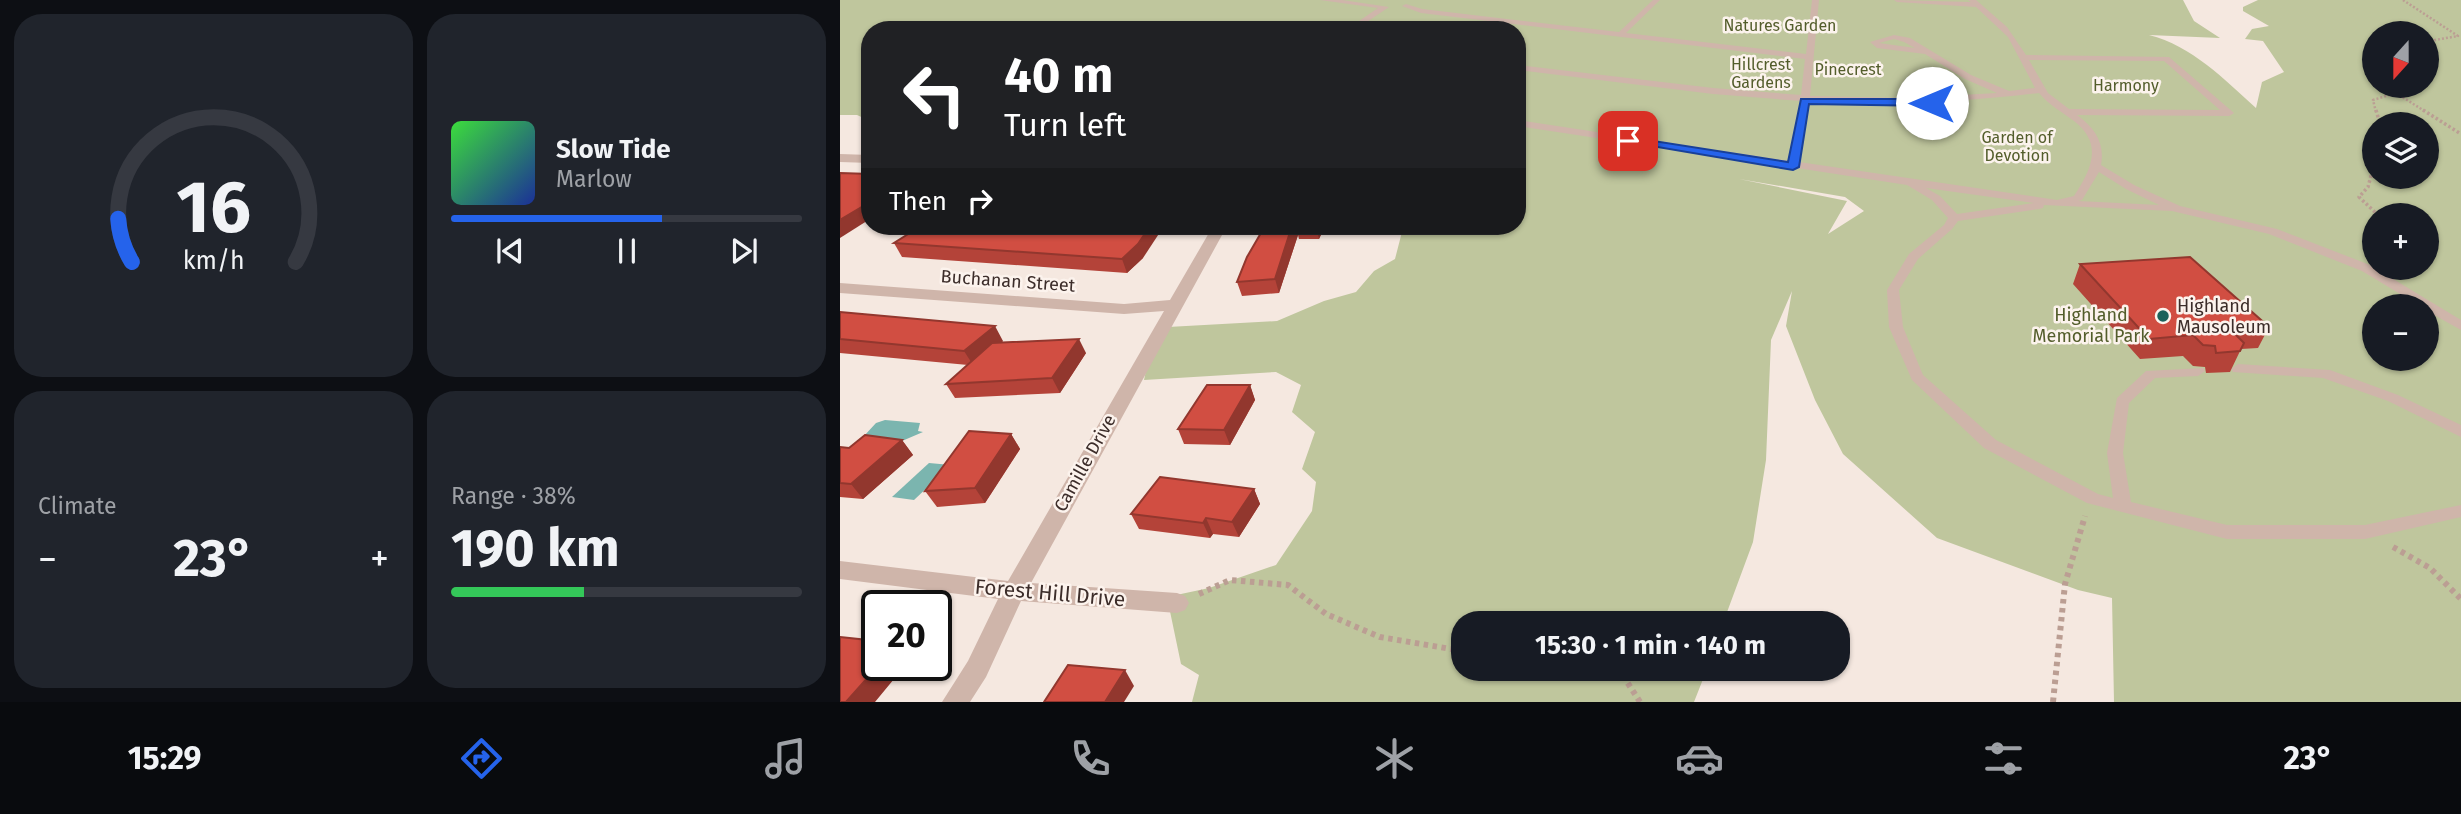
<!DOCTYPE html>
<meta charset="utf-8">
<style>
body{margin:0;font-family:"Fira Sans",sans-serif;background:#20242c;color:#f1f3f6;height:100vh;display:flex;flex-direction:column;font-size:26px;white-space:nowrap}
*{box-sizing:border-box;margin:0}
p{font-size:23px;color:#9ea1a6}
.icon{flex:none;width:38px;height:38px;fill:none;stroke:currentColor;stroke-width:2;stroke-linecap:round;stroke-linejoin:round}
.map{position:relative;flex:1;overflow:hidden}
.drawer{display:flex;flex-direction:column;gap:14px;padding:14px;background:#0d0f14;width:840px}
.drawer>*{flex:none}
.hud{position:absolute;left:21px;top:21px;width:665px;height:214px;border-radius:28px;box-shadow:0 2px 5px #0004;background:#202124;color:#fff;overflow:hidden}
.needle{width:46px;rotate:201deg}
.fabs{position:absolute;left:1522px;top:21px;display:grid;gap:14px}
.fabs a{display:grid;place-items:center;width:77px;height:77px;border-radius:50%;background:#171b24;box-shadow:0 2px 5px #0004;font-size:35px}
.speed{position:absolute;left:21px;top:590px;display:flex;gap:14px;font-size:35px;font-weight:700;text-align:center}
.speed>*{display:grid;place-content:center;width:91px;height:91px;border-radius:50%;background:#171b24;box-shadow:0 2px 5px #0004;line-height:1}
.speed .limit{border:4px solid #111;border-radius:10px;background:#fff;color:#111}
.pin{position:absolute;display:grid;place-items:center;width:60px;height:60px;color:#fff;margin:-30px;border-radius:14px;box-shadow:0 4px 10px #0006}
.me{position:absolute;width:77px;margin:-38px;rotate:270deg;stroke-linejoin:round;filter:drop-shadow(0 0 5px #0008)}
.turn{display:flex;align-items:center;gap:24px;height:147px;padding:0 28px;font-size:32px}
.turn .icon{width:91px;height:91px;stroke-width:2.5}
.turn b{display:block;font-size:49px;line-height:60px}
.then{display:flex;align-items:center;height:66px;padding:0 28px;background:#0003;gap:14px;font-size:26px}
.big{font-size:52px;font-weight:700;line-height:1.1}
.drawer .card{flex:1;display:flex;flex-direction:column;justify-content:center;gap:10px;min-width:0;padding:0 24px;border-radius:28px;background:#20242c}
.drawer .dial{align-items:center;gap:0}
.dial svg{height:182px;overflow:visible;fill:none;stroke:#363941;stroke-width:7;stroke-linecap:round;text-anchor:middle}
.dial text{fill:#f1f3f6;stroke:none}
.song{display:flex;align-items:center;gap:21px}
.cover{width:84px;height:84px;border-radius:10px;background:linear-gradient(135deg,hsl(120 70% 55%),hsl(230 70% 35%))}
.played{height:7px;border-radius:4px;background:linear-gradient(90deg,#2563eb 60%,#363941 60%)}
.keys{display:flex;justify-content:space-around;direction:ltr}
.heat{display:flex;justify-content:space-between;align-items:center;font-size:38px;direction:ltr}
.charge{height:10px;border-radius:5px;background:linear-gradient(90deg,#34c759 38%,#363941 0)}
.drawer .tiles{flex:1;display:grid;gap:14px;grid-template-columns:repeat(2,1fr)}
.trip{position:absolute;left:611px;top:611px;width:399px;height:70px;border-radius:28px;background:#171b24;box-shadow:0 2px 5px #0004;font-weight:700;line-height:70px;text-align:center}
.tabs{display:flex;height:112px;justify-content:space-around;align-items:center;background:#090b0e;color:#9ea1a6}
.tabs .icon{width:49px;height:49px}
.tabs .on{color:#2563eb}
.tabs b{font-size:32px;color:#f1f3f6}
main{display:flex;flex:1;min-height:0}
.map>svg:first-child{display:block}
.green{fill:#bfc69d;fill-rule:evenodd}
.water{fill:#7bb5af}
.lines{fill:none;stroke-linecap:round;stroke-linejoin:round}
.path-far2{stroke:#bb9e93;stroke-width:2.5;stroke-dasharray:2 2;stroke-linecap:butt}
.path-far1{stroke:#bb9e93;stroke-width:3.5;stroke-dasharray:2.5 2.5;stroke-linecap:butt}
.path{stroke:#bb9e93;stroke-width:6;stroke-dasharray:4.5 4.5;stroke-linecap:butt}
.service{fill:#cfb5aa;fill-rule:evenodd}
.minor{fill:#cfb5aa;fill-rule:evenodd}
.wall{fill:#b44339}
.shaded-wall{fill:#92372e}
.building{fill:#d14e42;stroke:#92372e;stroke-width:2}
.route{fill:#2563eb;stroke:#184099;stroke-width:2}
.poi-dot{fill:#1b625b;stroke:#fcf3ed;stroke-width:2.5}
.labels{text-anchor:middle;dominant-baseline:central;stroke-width:5;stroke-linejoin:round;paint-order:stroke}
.far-park-label{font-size:16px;fill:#535d2b;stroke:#fcf3ed}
.street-label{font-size:18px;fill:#3c2d2a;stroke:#fcf3ed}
.poi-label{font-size:18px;fill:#3c2d2a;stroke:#fcf3ed;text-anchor:start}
.park-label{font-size:18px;fill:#535d2b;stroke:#fcf3ed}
.near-street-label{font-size:21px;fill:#3c2d2a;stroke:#fcf3ed}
</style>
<main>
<section class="drawer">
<div class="tiles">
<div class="card dial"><svg viewBox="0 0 100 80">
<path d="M14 69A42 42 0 1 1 86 69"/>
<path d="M14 69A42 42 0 0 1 8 50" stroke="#2563eb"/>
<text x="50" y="56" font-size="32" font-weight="700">16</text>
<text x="50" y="72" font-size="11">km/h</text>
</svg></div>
<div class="card">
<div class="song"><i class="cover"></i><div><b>Slow Tide</b><p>Marlow</p></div></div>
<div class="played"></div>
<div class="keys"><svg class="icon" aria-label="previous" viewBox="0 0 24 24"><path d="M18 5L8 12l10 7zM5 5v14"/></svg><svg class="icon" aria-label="pause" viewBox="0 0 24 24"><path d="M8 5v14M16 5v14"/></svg><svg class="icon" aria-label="next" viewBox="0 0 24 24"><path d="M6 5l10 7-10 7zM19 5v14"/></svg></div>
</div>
<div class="card"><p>Climate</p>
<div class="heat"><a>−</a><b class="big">23°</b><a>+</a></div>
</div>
<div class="card"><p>Range · 38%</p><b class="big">190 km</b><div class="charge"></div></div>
</div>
</section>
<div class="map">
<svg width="1621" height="702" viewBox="0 0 1621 702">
<rect width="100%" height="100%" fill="#f5e8e0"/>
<path class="green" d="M0,0H1343L1354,21L1380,38L1309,35C1352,46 1384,79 1416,108L1422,82L1444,72L1423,41L1405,39L1412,29L1429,26L1403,11V7L1418,0H1621V702H1274L1272,598L1238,590L1097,538L1003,454L975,400L946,326L952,291L931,340L926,460L913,542L883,623H623V668L867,669L854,702H352L359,675L341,664L327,597L369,588L436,565L472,511L476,482L462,469L475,432L452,412L461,385L436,372L304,380L307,366L328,327L437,321L484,301L516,292L534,271L555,259L563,228L561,226H677V30H30L28,120L17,115H0ZM1535,33H1587V86H1535ZM1535,124H1587V177H1535ZM899,179L1005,197L1024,211L988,234L1007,201ZM1535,215H1587V268H1535ZM1535,306H1587V359H1535Z"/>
<g class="water">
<path d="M45,420L80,423L78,431L83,432L62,441L24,436L36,423Z"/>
<path d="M89,463L111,465L74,500L52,497Z"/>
</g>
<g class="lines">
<g class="path-far2">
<path d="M1563,0L1618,36L1595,40L1587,46"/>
<path d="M1556,93L1586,112"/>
<path d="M1536,112L1533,100L1556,93L1552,86"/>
</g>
<g class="path-far1">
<path d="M1536,110L1540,124"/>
<path d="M1583,110L1621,134"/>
<path d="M1535,161L1528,187L1519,197L1538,215"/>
</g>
<g class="path">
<path d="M1553,547L1590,568L1621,599"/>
<path d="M359,594L390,580L448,585L486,614L540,637L623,651"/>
<path d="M778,668L800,702"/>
<path d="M1213,702L1225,584L1245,516"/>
</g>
<g class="service">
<path d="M480,0H502L549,7L515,30H506L538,8Z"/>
<path d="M813,0H820L786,33L966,54L972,0H979L970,96L1069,98L1157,93L1125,79L1085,54L1037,48L1030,42L1054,35L1070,38L1131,75L1169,91L1195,88L1168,37L1136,7L1057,2L1054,0L1131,2L1128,0H1136L1167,27L1186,55L1329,57L1394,113L1389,116L1237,115C1255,128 1265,143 1261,165L1294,185L1340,206L1437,229L1530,265L1621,320V330L1587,311V306H1580L1522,271L1429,234L1332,211L1204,205L1203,208L1199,209L1118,221L1112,229L1078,259L1059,290L1063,327L1083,375L1156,440L1258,494L1273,498L1267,453L1277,398L1306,371L1363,368L1365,371L1358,376L1315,378L1289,403L1283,453L1291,502L1387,525H1525L1621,505V517L1525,539H1387L1247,503L1144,448L1072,380L1049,327L1047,290L1069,254L1104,225L1108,218L1092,200L1067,185L957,168L953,170L948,167L677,126V120L949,161L961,101L873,94L677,70V65L873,88L961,95L965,59L581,13L562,6L566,4L582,9L779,32ZM1054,39L1064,42L1075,48L1039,43ZM1189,60L1324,61L1380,110L1229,109L1208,93ZM1199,93C1209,105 1222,112 1234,121C1264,144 1251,170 1234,196L1217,200L959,162L969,101C1047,106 1122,102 1199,93ZM1259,172L1286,189L1319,205L1238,201L1242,200ZM1086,188L1194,203L1117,214L1100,196Z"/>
<path d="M1398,364L1490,370L1558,395L1621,425V437L1548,401L1483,378L1393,372L1391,369Z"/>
</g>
<g class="minor">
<path d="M0,154L30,155V163L0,162Z"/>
<path d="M373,226H387L191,583L337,593L345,596L349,603L345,610L337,613L181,601L146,677L130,702H102L128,661L158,599L0,579V561L168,581L324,311L284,314L0,293V283L284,304L330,300Z"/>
</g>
</g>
<g class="wall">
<path d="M425,226H485L479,239H459L458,235L439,293L402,296L397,282Z"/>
<path d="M54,243L303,258L287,273L62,257Z"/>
<path d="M1240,264L1429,327L1418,348L1401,349L1390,372L1366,373L1365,367L1353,366L1343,356L1300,359L1233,284Z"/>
<path d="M0,312L163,341L161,343L246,353L220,393L115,398L106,384L128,365L0,353Z"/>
<path d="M410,385L415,400L390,445L344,444L338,429Z"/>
<path d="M171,434L180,449L145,503L97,507L85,491Z"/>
<path d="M62,440L73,455L23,499L0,497V447L9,448Z"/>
<path d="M414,489L420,504L399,537L373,534L370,538L299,529L291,514Z"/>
</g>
<g class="shaded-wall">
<path d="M30,202V219L0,238V220Z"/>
<path d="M310,226H324L303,258L287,273L282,259Z"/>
<path d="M452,226H455L458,235L439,293L435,279Z"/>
<path d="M476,226H485L479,239Z"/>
<path d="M155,326L163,341L133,365L124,351Z"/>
<path d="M239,339L246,353L220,393L212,378Z"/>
<path d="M410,385L415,400L390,445L384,430Z"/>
<path d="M171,434L180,449L145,503L135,488Z"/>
<path d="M62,440L73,455L23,499L11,484Z"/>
<path d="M414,489L420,504L399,537L392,522Z"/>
<path d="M366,518L373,534L370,538L363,523Z"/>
<path d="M37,649V665H51L46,670L54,679L35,702H6L25,662Z"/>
<path d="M285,670L294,686L284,702H265Z"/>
</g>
<g class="building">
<path d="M0,173L30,174V202L0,220Z"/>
<path d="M81,226H310L298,244L282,259L54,243Z"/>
<path d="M425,226H452L435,279L397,282L407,257Z"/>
<path d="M1350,257L1429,327L1391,330L1404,343L1400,351L1376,353L1375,346L1363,345L1353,335L1309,339L1240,264Z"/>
<path d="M0,312L155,326L124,351L0,339Z"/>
<path d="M239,339L212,378L106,384L152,343Z"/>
<path d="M367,385H410L384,430L338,429Z"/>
<path d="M129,431L171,434L135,488L85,491Z"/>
<path d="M25,435L62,440L11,484L0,483V447L9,448Z"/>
<path d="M320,477L414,489L392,522L366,518L363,523L291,514Z"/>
<path d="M0,637L37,641V649L25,662L37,663V665H39L6,702H0Z"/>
<path d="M228,665L285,670L265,702H204Z"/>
</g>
<path class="route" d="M961,99H1092L1097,103L1092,106L969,104L959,167L953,170L782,141L788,137L948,162Z"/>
<circle class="poi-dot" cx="1323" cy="316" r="7"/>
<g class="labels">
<g class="far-park-label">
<text x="940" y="25">Natures Garden</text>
<text x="921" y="64">Hillcrest<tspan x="921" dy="18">Gardens</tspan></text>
<text x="1008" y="69">Pinecrest</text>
<text x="1286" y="85">Harmony</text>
<text x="1177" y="137">Garden of<tspan x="1177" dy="18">Devotion</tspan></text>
</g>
<g class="street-label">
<text transform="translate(168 281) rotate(4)">Buchanan Street</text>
<text transform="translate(245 463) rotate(-61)">Camille Drive</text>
</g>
<g class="poi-label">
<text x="1337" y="306">Highland<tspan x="1337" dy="21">Mausoleum</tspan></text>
</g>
<g class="park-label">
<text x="1251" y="315">Highland<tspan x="1251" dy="21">Memorial Park</tspan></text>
</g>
<g class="near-street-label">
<text transform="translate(210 593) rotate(5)">Forest Hill Drive</text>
</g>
</g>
</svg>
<div class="fabs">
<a><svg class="needle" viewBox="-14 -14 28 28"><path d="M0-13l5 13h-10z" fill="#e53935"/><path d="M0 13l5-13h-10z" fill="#9ea1a6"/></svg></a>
<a><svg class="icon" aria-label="layers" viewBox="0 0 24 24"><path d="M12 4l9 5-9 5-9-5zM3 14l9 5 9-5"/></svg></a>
<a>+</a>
<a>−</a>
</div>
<div class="speed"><div class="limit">20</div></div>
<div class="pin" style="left:788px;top:141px;background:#d93025"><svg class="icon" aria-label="arrive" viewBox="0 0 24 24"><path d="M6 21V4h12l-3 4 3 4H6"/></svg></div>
<svg class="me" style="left:1092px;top:103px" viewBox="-20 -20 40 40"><circle r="19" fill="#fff"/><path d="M0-13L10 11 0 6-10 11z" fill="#2563eb"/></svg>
<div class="trip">15:30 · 1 min · 140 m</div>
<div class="hud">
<div class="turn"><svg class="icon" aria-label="left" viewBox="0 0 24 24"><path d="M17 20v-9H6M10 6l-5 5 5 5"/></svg><div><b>40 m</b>Turn left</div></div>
<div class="then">Then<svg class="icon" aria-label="right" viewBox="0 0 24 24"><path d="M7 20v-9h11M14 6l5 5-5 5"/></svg></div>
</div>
</div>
</main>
<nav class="tabs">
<b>15:29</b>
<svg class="icon on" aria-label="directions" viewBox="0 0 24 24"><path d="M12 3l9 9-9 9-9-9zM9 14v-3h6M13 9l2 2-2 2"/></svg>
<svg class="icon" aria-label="music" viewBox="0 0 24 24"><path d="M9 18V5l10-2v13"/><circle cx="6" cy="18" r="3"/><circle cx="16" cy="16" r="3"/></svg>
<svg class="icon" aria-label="phone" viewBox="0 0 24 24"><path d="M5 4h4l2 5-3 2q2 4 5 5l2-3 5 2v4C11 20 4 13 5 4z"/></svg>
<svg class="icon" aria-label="climate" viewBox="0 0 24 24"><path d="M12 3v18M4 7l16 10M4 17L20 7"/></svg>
<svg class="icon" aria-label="car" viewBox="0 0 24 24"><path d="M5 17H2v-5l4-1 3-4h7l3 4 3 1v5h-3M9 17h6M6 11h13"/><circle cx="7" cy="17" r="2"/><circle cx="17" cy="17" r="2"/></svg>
<svg class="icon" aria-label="filters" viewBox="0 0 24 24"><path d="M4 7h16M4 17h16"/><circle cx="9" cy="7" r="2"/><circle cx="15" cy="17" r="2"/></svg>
<b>23°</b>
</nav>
